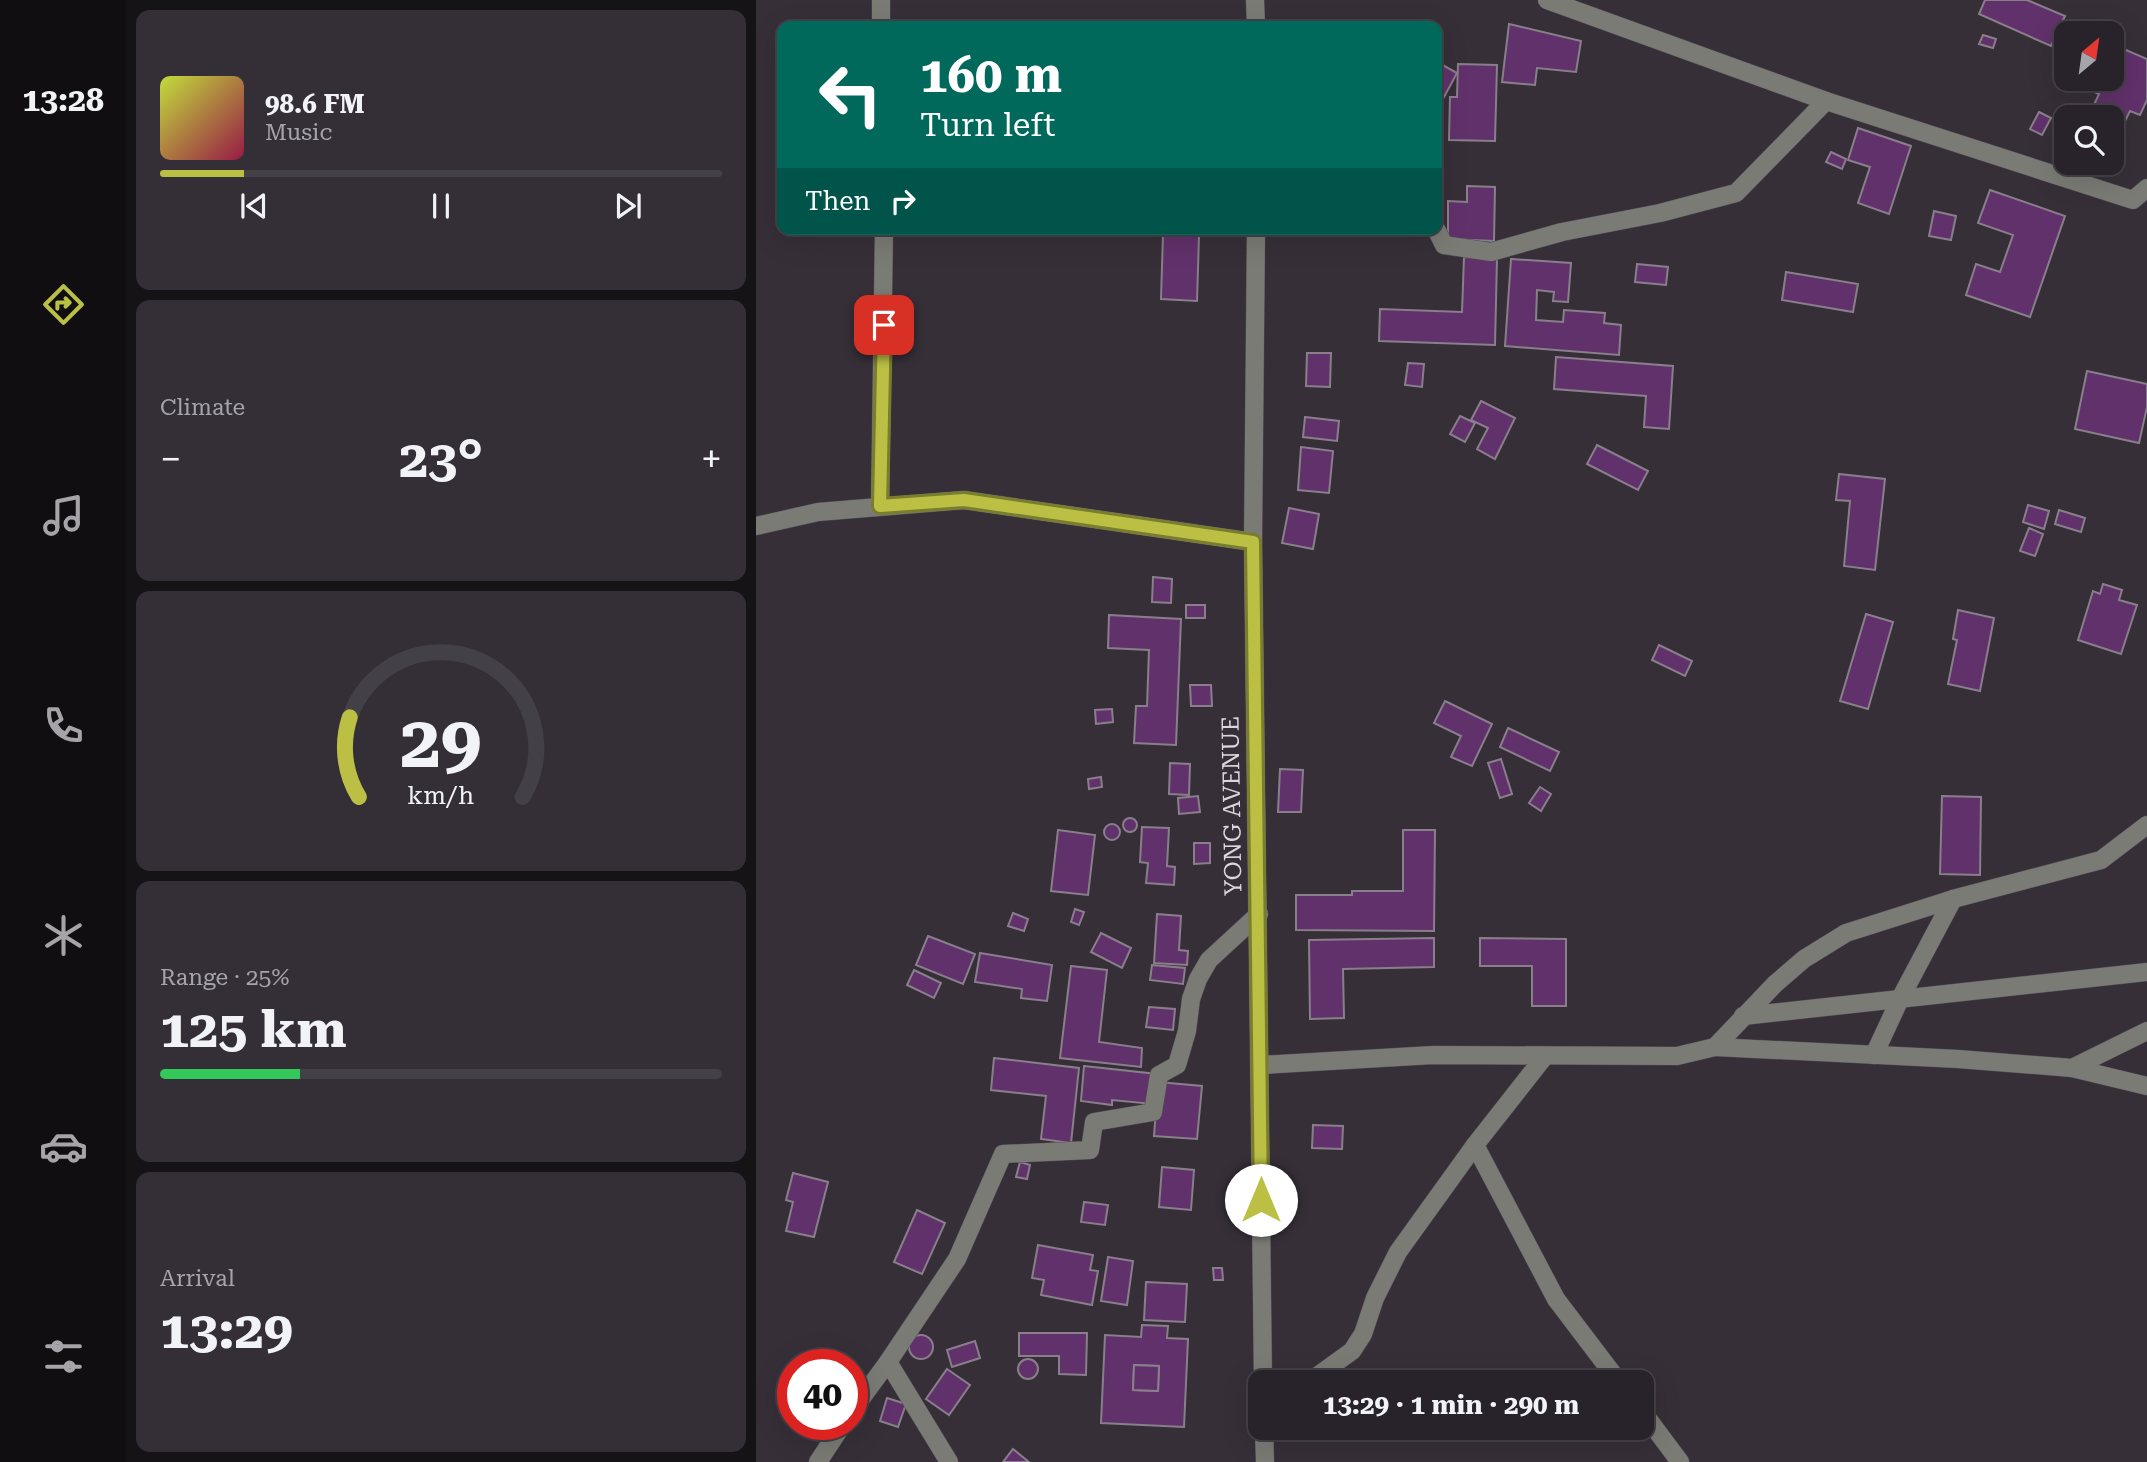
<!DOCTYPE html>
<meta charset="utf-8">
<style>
body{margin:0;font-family:"Roboto Serif",serif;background:#342f36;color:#f1f3f6;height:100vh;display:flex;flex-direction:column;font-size:26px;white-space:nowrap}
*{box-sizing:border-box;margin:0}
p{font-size:23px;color:#a5a4a8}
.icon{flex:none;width:38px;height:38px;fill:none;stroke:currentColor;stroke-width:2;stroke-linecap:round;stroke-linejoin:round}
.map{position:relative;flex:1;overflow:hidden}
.side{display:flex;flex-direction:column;gap:10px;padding:10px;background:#161317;width:630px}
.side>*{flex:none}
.banner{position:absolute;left:21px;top:21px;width:665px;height:214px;border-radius:14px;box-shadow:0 7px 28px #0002,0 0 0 2px #444047;background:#00695c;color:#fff;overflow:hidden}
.needle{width:46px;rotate:29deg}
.tools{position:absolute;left:1298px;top:21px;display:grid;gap:14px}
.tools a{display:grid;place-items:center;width:70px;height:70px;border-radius:14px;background:#28232a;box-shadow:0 7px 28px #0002,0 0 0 2px #444047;font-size:35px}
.speed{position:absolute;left:21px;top:1349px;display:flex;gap:14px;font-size:35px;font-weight:700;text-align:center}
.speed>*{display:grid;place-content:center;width:91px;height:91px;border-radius:50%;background:#28232a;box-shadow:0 7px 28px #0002,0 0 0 2px #444047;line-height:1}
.speed .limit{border:10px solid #d22;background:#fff;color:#111}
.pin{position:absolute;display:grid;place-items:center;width:60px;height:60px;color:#fff;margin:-30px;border-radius:14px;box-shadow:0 4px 10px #0006}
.me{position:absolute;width:77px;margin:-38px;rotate:0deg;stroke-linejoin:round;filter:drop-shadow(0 0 5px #0008)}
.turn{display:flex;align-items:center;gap:24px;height:147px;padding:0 28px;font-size:32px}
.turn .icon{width:91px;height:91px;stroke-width:2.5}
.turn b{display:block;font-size:49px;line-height:60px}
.then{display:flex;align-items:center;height:66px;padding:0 28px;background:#0003;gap:14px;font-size:26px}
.big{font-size:52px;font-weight:700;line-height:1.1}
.side .widget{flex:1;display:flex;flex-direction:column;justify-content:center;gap:10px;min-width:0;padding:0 24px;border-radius:14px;background:#342f36}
.side .dial{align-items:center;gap:0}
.dial svg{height:182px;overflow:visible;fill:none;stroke:#444047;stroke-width:7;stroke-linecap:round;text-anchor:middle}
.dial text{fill:#f1f3f6;stroke:none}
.song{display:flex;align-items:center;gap:21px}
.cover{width:84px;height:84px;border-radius:10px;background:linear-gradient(135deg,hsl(70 70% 55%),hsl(340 70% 35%))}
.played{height:7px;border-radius:4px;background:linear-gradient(90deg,#bbc045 15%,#444047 15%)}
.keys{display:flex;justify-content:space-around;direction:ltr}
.heat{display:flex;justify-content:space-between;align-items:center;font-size:38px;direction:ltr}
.charge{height:10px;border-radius:5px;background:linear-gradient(90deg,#34c759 25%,#444047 0)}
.trip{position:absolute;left:492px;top:1370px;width:406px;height:70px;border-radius:14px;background:#28232a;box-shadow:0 7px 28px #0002,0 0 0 2px #444047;font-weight:700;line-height:70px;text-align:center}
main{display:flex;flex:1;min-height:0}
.dock{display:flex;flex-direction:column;width:126px;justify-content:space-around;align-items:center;background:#100e11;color:#a5a4a8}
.dock .icon{width:49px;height:49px}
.dock .current{color:#bbc045}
.dock b{font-size:32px;color:#f1f3f6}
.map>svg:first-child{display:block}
.building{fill:#61316b;stroke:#887f8a;stroke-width:2;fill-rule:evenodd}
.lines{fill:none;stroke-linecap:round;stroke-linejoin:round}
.minor-casing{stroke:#544d56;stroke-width:19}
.minor{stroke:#7a7b75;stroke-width:18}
.route-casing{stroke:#7a7d2d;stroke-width:18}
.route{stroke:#bbc045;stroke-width:12}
.labels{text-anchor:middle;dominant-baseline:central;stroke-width:7;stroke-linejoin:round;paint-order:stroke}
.street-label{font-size:24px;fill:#dbd6dc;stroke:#362f38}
</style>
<main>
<nav class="dock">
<b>13:28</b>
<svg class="icon current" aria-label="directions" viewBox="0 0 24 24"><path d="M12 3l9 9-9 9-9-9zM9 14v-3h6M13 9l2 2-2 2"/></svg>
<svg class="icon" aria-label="music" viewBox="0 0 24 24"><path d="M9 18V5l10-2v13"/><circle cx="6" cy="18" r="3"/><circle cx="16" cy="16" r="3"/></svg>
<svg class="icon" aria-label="phone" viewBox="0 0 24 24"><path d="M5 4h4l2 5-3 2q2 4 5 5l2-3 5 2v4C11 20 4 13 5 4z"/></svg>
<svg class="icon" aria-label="climate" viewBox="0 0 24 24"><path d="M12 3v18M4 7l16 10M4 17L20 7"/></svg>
<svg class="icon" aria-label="car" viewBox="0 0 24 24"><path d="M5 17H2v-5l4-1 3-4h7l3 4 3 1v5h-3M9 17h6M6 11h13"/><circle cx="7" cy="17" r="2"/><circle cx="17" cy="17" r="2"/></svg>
<svg class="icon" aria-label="filters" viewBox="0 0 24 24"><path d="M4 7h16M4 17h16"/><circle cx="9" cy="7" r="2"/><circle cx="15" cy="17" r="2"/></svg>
</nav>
<section class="side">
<div class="widget">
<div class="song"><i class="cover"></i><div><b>98.6 FM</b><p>Music</p></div></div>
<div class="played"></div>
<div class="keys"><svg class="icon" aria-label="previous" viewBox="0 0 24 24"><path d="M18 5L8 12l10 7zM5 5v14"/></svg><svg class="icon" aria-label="pause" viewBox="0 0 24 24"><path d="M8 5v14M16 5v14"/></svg><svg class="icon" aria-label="next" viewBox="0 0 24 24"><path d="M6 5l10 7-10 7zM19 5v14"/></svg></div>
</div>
<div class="widget"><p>Climate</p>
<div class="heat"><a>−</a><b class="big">23°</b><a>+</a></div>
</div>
<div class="widget dial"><svg viewBox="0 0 100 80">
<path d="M14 69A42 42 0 1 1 86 69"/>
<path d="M14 69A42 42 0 0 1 10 34" stroke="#bbc045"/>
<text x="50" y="56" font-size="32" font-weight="700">29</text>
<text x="50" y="72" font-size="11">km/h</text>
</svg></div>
<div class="widget"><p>Range · 25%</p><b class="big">125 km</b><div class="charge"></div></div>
<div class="widget"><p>Arrival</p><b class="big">13:29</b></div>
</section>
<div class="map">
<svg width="1391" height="1462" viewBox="0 0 1391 1462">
<rect width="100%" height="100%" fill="#362f38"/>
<g class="building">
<path d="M1229,0H1271L1309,16L1295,46L1223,14Z"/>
<path d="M753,24L825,41L820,72L781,68L779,85L746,82Z"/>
<path d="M1227,35L1240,39L1237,48L1223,44Z"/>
<path d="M1356,44L1391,59V100L1384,115L1374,111L1368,123L1336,109L1343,94L1318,83L1320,79H1356Z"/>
<path d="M681,62L701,73L687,99L681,96Z"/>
<path d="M702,64L741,65L739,141L693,140L694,97H701Z"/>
<path d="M1283,112L1295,118L1286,135L1274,129Z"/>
<path d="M1102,128L1155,146L1133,214L1102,203L1114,167L1092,160Z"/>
<path d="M1075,152L1090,159L1086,169L1070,162Z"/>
<path d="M711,186L739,187L738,241L692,239V201L711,202Z"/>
<path d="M1234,190L1309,216L1274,317L1210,295L1220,264L1244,272L1257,235L1222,223Z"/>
<path d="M1178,211L1200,216L1195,240L1173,236Z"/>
<path d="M419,229H444V233L418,232Z"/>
<path d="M407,234L443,236L441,301L405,299Z"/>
<path d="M708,257L741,258L739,345L623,341L624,309L706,312Z"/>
<path d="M755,259L815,263L812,302L797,301L798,292L781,290L780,320L807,322L808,310L849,313L848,323L865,325L863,355L749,346Z"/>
<path d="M881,264L912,267L910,285L879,282Z"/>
<path d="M1030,272L1102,284L1097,312L1026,300Z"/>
<path d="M551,353H575L574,387L550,386Z"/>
<path d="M800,357L917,366L913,429L888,427L890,396L798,389Z"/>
<path d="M652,363L668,364L666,387L649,385Z"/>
<path d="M1331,371L1391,384V407L1383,443L1319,429Z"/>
<path d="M725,401L759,418L739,459L721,449L732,428L715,420Z"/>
<path d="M704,416L719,423L709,442L694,434Z"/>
<path d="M549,417L583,421L581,441L547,437Z"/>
<path d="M841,445L892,471L882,490L831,464Z"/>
<path d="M545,447L577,451L573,493L542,490Z"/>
<path d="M1083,474L1129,479L1119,570L1088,566L1094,501L1080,500Z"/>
<path d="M1272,505L1293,511L1288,529L1267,522Z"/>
<path d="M533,508L563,514L557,549L526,543Z"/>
<path d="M1303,510L1329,518L1325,532L1299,524Z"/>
<path d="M1273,528L1287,534L1279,556L1264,551Z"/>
<path d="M397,577L416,579L415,603L396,602Z"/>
<path d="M1347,584L1366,590L1363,600L1381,605L1365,654L1322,640L1337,591L1344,594Z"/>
<rect x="430" y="605" width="19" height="13"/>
<path d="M1202,610L1238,618L1224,691L1192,684L1201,640L1197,639Z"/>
<path d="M1110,614L1137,622L1112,709L1084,701Z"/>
<path d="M353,615L425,619L420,745L378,743L380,706H391L393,650L352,648Z"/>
<path d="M903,645L936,661L929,676L896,660Z"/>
<path d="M434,685H455L456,706H435Z"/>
<path d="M689,701L736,724L716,766L695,757L705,736L678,723Z"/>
<path d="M356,709L357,722L340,724L339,710Z"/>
<path d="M752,728L803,752L794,771L744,747Z"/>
<path d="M745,759L756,794L744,798L732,763Z"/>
<path d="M414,763L434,764L433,795L413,794Z"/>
<path d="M524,769L547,770L545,812H522Z"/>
<path d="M345,777L346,787L333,789L332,779Z"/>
<path d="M784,787L795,794L785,811L773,803Z"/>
<path d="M442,796L444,812L423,814L422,798Z"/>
<path d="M1186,796L1225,797L1224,875L1184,874Z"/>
<circle cx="374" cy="825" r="7"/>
<circle cx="356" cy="832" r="8"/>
<path d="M386,827L413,828L411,866L419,867L418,885L390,883L392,863L384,862Z"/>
<path d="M302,830L339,835L332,895L295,891Z"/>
<path d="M647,830H679L678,931L540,930V895H596V891H647Z"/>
<path d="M438,843H454V863L438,864Z"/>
<path d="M319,909L328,912L323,925L315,922Z"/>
<path d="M257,913L272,919L268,931L252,926Z"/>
<path d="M401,914L425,916L423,950L432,951L431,965L398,963Z"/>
<path d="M345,933L375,948L366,968L335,952Z"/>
<path d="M172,936L219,954L207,984L160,965Z"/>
<path d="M678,938V967L587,969L588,1018L554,1019L553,940Z"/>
<path d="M724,938L810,939V1006H776V966H724Z"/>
<path d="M224,953L296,965L291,1001L265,998L266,989L219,982Z"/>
<path d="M396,965L429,968L427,984L394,980Z"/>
<path d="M315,966L351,970L343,1042L386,1048L385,1067L304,1058Z"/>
<path d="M158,970L185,983L178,998L151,985Z"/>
<path d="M393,1007L419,1009L417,1030L390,1027Z"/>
<path d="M238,1058L323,1068L315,1143L285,1139L290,1096L235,1090Z"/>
<path d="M328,1066L401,1074L397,1104L356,1100V1105L325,1101Z"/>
<path d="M402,1082L446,1086L441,1139L398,1136Z"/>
<path d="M557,1125L587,1126L586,1149L556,1148Z"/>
<path d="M264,1162L274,1165L271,1179L260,1177Z"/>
<path d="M406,1167L438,1170L435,1210L403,1207Z"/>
<path d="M37,1173L72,1182L58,1237L30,1231L37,1202L30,1200Z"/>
<path d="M328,1202L352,1205L349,1225L325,1222Z"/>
<path d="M161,1210L189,1223L166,1274L138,1262Z"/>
<path d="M282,1245L337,1255L334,1270L342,1271L336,1305L285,1295L288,1280L276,1278Z"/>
<path d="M352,1257L377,1261L371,1305L345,1301Z"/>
<path d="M457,1268H466L467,1280H458Z"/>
<path d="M390,1282L431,1284L429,1322L388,1320Z"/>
<path d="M386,1325L412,1326L411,1338L432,1339L428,1427L345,1423L349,1335L385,1337ZM378,1365L403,1366L402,1391L377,1390Z"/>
<path d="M263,1333H331L330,1375L303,1374V1356H263Z"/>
<circle cx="165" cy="1347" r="12"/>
<path d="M219,1341L224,1358L196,1367L191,1350Z"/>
<circle cx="272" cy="1369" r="10"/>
<path d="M378,1365L403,1366L402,1391L377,1390Z"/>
<path d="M191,1369L214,1385L193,1415L170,1399Z"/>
<path d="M131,1398L150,1404L142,1427L124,1421Z"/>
<path d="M257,1449L273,1462H247Z"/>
</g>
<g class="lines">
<defs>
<g id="minor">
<path d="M125,0V26"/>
<path d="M499,0L500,26"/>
<path d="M791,0L1070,101L1377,200L1391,188"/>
<path d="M500,229L497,542L507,1382"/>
<path d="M680,229L688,245L735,252L806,232L904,213L980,193L1070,101"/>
<path d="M124,506L128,229"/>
<path d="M0,526L62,512L208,500L497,542"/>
<path d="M987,1016L1391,972"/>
<path d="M959,1047L1202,1059L1316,1068L1391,1086"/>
<path d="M1118,1055L1144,999L1197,899"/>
<path d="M505,1065L677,1055L921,1056L959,1047L1019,984L1048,959L1090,933L1197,899L1345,860L1391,825"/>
<path d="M1316,1068L1391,1031"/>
<path d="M719,1145L800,1299L863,1382"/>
<path d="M132,1362L193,1462"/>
<path d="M547,1382L560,1377L596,1351L607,1334L619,1298L642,1252L719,1145L789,1056"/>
<path d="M96,1411L132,1362L201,1259L247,1154L334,1150L338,1122L397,1112L403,1075L421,1065L431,1031L435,999L442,979L453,960L503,914"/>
<path d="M886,1411L924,1462"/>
<path d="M508,1428L509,1462"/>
<path d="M62,1462L87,1424"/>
</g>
</defs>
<use href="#minor" class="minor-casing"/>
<use href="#minor" class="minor"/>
</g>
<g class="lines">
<defs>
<path id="route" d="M128,325L124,506L208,500L497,542L505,1200"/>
</defs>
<use href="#route" class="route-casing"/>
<use href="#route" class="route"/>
</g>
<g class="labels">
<g class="street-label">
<text transform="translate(476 806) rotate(-91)">YONG AVENUE</text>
</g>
</g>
</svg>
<div class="tools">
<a><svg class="needle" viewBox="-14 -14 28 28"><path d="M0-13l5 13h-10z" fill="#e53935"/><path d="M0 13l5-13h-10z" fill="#a5a4a8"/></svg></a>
<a><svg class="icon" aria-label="search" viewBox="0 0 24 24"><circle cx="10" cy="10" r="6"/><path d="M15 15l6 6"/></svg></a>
</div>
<div class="speed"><div class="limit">40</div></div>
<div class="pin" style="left:128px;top:325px;background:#d93025"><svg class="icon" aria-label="arrive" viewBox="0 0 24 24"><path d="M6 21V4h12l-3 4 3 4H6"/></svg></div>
<svg class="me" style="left:505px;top:1200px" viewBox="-20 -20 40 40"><circle r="19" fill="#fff"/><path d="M0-13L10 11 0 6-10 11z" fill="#bbc045"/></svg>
<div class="trip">13:29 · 1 min · 290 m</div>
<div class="banner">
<div class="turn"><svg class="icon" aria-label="left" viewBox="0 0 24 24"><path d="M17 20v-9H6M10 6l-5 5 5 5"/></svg><div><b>160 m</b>Turn left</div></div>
<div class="then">Then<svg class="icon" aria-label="right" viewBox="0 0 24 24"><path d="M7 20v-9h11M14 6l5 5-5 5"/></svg></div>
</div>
</div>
</main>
